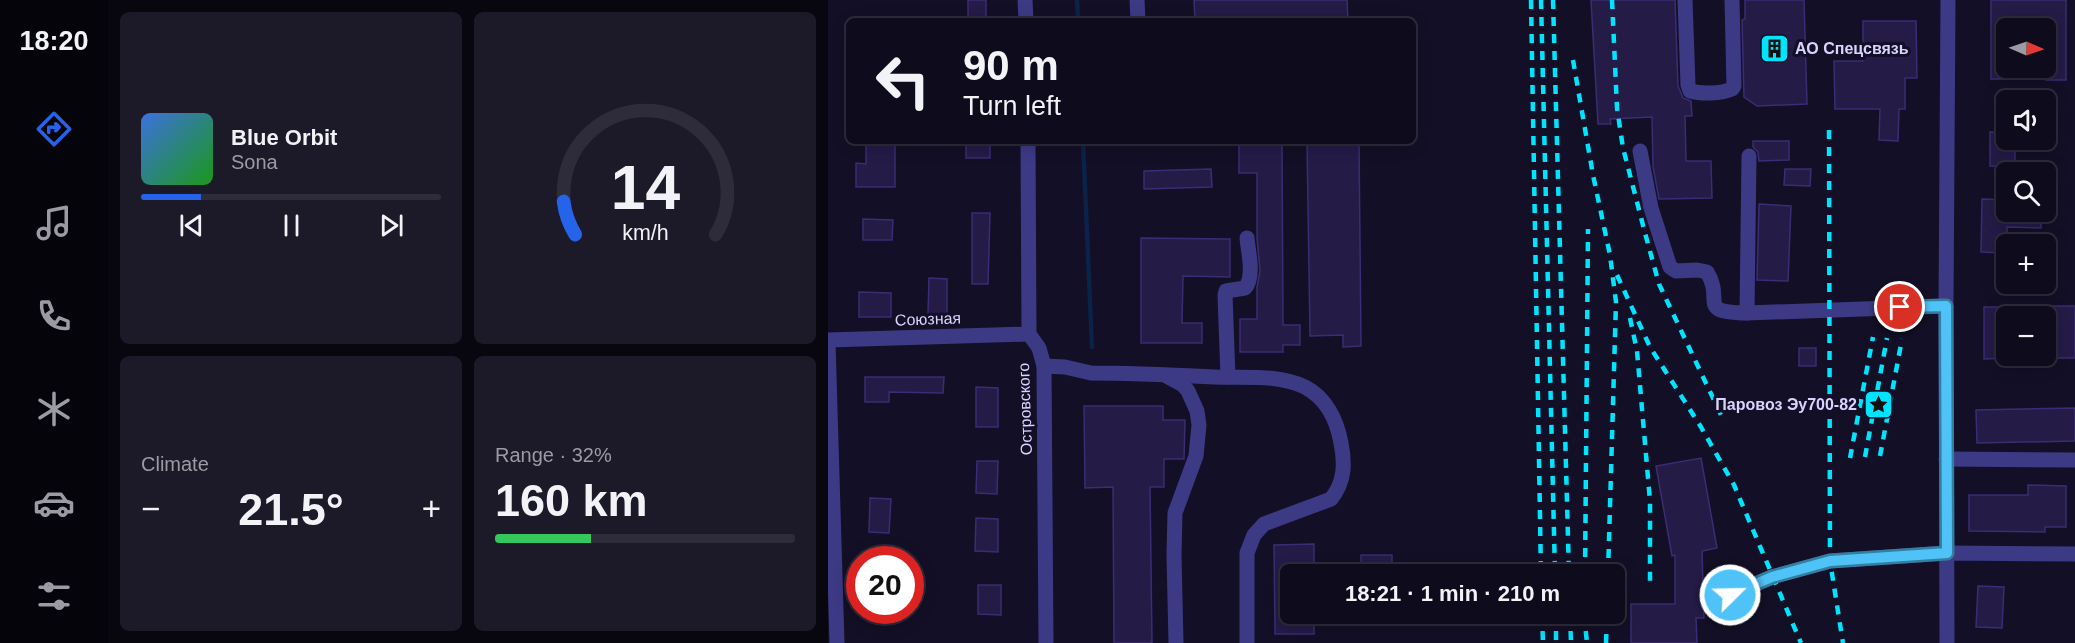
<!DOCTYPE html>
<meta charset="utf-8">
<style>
body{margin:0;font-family:Helvetica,sans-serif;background:#1c1929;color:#f1f3f6;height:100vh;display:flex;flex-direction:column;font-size:22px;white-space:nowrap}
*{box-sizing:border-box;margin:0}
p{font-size:20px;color:#9b9ba3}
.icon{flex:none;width:33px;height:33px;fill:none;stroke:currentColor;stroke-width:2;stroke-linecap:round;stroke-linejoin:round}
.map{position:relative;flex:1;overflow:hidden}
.side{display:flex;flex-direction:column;gap:12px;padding:12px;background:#08060f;width:720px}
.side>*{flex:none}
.top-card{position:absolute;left:18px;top:18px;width:570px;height:126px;border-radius:9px;box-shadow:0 3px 15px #0003,0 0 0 2px #2e2b3b;background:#0e0b1c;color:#f1f3f6;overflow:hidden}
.needle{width:39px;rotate:92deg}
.fabs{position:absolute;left:1168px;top:18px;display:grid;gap:12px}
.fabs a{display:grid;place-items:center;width:60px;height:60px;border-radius:9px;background:#0e0b1c;box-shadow:0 3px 15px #0003,0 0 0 2px #2e2b3b;font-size:30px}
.speed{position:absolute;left:18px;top:546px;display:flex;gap:12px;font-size:30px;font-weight:700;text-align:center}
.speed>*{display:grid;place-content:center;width:78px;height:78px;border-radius:50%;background:#0e0b1c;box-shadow:0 3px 15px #0003,0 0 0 2px #2e2b3b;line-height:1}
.speed .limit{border:9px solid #d22;background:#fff;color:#111}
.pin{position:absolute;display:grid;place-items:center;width:51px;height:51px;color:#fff;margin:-26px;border:3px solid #fff;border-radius:50%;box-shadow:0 2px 6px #0007}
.me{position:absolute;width:66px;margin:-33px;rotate:67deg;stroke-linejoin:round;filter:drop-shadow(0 0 4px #0008)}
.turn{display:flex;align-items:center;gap:21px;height:126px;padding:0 18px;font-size:27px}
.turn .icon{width:78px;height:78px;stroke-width:2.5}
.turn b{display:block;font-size:42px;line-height:51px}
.big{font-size:45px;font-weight:800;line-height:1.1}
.side .card{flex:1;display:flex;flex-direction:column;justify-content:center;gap:9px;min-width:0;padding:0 21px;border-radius:9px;background:#1c1929}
.side .dial{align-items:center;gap:0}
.dial svg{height:156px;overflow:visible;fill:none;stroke:#2e2b3b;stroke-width:7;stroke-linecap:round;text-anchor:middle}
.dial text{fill:#f1f3f6;stroke:none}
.song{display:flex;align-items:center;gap:18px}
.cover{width:72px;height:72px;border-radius:9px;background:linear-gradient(135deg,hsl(220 70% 55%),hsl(120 70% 35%))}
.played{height:6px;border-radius:3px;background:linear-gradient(90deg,#2563eb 20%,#2e2b3b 20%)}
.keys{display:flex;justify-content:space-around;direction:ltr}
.heat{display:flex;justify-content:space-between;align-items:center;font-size:33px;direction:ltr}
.charge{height:9px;border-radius:4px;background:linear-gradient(90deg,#34c759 32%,#2e2b3b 0)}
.side .tiles{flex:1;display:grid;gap:12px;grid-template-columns:repeat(2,1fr)}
.trip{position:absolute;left:452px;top:564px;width:345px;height:60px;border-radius:9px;background:#0e0b1c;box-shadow:0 3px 15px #0003,0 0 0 2px #2e2b3b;font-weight:800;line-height:60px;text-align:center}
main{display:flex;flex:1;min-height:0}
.tabs{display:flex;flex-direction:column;width:108px;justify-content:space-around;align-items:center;background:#06040b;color:#9b9ba3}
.tabs .icon{width:42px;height:42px}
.tabs .on{color:#2563eb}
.tabs b{font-size:27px;color:#f1f3f6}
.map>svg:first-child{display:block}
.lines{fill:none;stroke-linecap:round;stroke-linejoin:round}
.stream{stroke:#0c2248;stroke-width:4.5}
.building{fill:#241b47;stroke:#3b2d73;stroke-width:1.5}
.minor{stroke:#3d3a85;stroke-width:15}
.rail{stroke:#00e5ff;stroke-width:4.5;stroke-dasharray:9 8;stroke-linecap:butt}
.route-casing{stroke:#337fa1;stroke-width:15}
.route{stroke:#4fc3f7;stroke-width:10}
.labels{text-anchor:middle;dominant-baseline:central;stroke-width:6;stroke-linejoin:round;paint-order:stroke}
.poi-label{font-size:16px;font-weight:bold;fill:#d9d4ff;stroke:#130f26;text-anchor:start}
.street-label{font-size:16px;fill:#d9d4ff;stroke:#130f26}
</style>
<main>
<nav class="tabs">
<b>18:20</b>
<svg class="icon on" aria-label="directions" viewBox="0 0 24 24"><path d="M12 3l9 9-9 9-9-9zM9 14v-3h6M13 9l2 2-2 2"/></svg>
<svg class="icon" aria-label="music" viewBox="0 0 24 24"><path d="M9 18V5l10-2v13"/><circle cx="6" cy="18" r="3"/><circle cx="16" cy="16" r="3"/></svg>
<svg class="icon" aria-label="phone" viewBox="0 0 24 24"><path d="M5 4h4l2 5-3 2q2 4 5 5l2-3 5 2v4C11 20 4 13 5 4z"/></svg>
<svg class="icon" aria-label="climate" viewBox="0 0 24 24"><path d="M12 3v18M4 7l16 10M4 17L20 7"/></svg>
<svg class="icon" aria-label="car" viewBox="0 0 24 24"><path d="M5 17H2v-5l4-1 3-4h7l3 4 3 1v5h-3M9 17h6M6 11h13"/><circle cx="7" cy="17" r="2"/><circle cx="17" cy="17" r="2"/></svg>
<svg class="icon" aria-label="filters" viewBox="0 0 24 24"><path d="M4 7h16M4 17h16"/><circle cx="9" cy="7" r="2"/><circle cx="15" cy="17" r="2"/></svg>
</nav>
<section class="side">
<div class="tiles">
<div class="card">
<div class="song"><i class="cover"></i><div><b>Blue Orbit</b><p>Sona</p></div></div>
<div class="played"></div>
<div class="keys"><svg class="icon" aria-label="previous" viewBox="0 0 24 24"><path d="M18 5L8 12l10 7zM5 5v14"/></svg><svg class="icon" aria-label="pause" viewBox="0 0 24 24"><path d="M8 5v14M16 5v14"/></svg><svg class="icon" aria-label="next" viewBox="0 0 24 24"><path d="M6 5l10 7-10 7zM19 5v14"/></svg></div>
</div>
<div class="card dial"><svg viewBox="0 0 100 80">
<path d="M14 69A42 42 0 1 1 86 69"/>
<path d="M14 69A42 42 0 0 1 8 52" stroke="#2563eb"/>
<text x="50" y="56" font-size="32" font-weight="700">14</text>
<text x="50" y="72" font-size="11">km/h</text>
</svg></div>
<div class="card"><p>Climate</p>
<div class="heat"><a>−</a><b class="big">21.5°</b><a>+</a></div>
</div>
<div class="card"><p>Range · 32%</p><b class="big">160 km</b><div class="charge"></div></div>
</div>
</section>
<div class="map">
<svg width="1247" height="643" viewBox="0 0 1247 643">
<rect width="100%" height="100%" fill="#130f26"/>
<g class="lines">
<g class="stream">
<path d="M249,0L250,17"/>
<path d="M255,141L264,347"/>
</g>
</g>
<g class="building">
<rect x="140" y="0" width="18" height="21"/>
<path d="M366,0H519L520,21H367Z"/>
<path d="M763,0H847L850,86L855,98L863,101L864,116H857L858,161H883L884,198L831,199L825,167L824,117L782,119L783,124H770Z"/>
<path d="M917,0H976L979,104L929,106L916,97L914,20L917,19Z"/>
<path d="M1163,0H1238V80H1218V28H1179V79H1163Z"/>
<path d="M1035,21H1088L1089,78H1077V109H1071L1070,141L1051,140L1052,109H1007L1006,61H1035Z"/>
<path d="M1162,132L1179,133V140H1187V167L1162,166Z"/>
<path d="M38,141H67V187H28V163L38,164Z"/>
<rect x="138" y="141" width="24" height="17"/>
<path d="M411,141H454L455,325H472V345H455V352H412V319H429V287L432,271L429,238V173H411Z"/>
<path d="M479,141H531L533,346L515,347V335L482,336Z"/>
<path d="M925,141H961V160L931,161L930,152L925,147Z"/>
<path d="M383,169L384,187L316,189V171Z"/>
<path d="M957,169H983L982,186L956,185Z"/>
<path d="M1154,199L1179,200V212H1213V228L1179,227V253L1153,252Z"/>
<path d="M931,204L963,206L960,281L929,280Z"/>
<path d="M144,213H162L160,284H144Z"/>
<path d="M35,219L65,220L64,240H35Z"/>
<path d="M313,238L402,239V277L355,276L354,323H374V343H313Z"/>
<path d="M101,278L119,279V314H100Z"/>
<path d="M31,292L63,293V317H31Z"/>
<rect x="1218" y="306" width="29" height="52"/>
<path d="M1156,307H1179V358L1156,359Z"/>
<rect x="971" y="348" width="17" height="18"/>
<path d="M37,377H116L115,393L61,392V402H37Z"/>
<path d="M148,387L170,388V427H148Z"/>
<path d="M256,406H335V420H357L356,459H336V487H322L324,643H286L285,487L257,488Z"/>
<path d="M1247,408V441L1149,443L1148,410Z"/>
<path d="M873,458L889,548L874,551L876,618H868L869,643H803V604H847V555L844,556L828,466Z"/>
<path d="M149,461H170L169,494L148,493Z"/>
<path d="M1200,485L1238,486V527H1217V532L1141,531V495H1200Z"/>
<path d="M42,498L63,499L61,533L41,532Z"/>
<path d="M148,518L170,519V552L147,551Z"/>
<path d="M486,544V574H462V614H486V634H447L446,545Z"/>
<rect x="533" y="555" width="31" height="19"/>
<path d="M150,585H173V615L150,614Z"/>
<path d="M1150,586L1176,587L1174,628L1148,627Z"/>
</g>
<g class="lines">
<g class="minor">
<path d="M197,0L198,21"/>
<path d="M309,0L310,21"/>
<path d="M857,0L860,85L862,91C873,94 893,94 904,89L906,86L904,0"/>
<path d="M200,141L201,334L211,348L216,366L218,643"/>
<path d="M812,151L823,208L842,267L848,271L869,270L879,272C897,301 867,312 919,313L1118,306"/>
<path d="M919,313L921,156"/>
<path d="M0,340L201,334"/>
<path d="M0,342L9,643"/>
<path d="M216,366L237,367L263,373C304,373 345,375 386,377C416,378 450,374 477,387C498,398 509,420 513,443C517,463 517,482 503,499L436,524L426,535L419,553V643"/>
<path d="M340,377L355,385L360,391L369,411L371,425L368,456L347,513L346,555L348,643"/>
<path d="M400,377L397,295L398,291L417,288C427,277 420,251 419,238"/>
<path d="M1118,459L1247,460"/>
<path d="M902,595L944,577L1002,561L1118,553L1247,554"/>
<path d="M1119,643L1118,306L1120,0"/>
</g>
<g class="rail">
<path d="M703,0L713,574"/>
<path d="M713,0L727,574"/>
<path d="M725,0L741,574"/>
<path d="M784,0L789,108L795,148L817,233L831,284L894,417"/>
<path d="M745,60L765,175L782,255L788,302L780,574"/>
<path d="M1001,130L1002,561L1015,643"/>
<path d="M789,275L822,347L873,427L906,485L973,643"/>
<path d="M802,318L809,351L822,501V581"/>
<path d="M1052,456L1074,339"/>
<path d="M1037,457L1059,338"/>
<path d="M1022,458L1045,337"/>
<path d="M757,574L760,229"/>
<path d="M714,614L715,643"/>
<path d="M728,614V643"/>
<path d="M742,614L743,643"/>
<path d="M756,614L759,643"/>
<path d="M778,643L779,614"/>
</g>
</g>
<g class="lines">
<defs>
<path id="route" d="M902,595L944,577L1002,561L1119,553L1118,306L1072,307"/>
</defs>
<use href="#route" class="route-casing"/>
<use href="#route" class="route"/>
</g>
<defs>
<symbol id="building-square" viewBox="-11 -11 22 22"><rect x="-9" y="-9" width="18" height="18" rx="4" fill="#00e5ff" stroke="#130f26"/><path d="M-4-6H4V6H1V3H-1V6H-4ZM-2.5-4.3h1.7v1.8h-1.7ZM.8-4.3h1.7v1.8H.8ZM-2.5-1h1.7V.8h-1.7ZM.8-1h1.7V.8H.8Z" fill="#111"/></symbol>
<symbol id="sight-square" viewBox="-11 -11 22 22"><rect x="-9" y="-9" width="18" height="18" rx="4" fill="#00e5ff" stroke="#130f26"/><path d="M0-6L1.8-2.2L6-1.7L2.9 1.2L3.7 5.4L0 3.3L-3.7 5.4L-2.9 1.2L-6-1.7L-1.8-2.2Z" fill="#111"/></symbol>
</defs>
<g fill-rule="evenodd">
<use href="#building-square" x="930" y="32" width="33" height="33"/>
<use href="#sight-square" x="1034" y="388" width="33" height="33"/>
</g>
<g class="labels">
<g class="poi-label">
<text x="967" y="48">АО Спецсвязь</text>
<text x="1029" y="404" text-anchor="end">Паровоз Эу700-82</text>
</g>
<g class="street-label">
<text transform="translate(100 319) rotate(-2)">Союзная</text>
<text transform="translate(197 409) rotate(-92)">Островского</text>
</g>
</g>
</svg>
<div class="fabs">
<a><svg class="needle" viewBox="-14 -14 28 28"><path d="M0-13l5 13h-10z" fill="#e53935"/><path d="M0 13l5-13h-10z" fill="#9b9ba3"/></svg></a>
<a><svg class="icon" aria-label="sound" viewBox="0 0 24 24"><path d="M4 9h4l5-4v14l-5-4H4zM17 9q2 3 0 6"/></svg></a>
<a><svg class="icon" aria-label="search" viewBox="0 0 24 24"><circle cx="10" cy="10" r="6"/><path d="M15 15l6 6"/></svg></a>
<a>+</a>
<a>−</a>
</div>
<div class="speed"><div class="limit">20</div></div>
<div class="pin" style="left:1072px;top:307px;background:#d93025"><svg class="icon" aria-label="arrive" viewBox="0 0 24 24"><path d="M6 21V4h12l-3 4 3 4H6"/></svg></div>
<svg class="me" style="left:902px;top:595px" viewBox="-20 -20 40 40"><circle r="17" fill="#4fc3f7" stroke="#fff" stroke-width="3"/><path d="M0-11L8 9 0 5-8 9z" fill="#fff"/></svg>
<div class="trip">18:21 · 1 min · 210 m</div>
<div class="top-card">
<div class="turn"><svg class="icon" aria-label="left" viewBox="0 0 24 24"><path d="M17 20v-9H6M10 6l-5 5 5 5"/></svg><div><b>90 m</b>Turn left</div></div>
</div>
</div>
</main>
